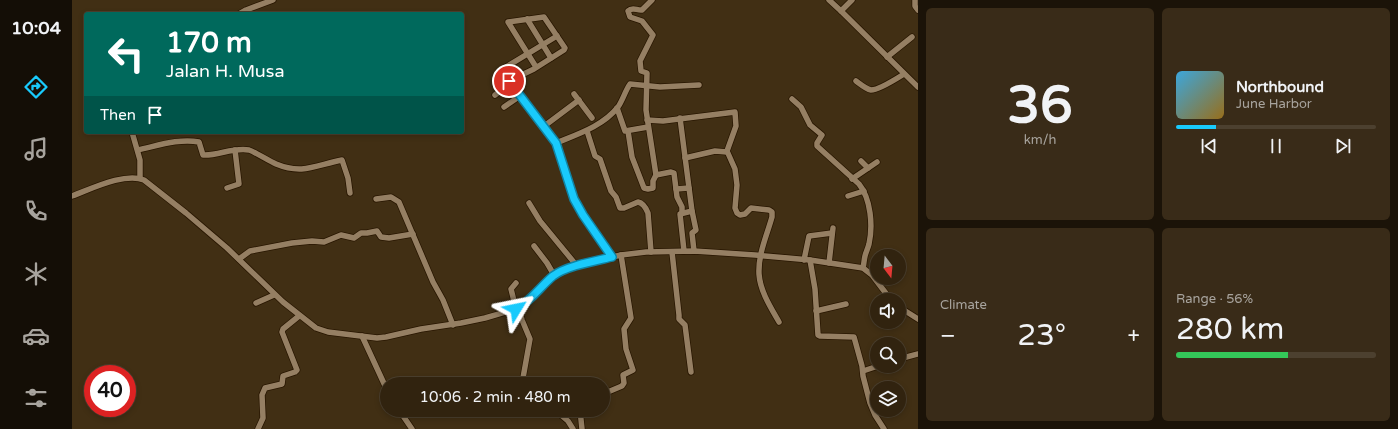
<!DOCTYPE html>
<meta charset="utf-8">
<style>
body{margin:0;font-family:"Varela Round",sans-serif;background:#392b18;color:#f1f3f6;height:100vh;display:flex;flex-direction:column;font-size:15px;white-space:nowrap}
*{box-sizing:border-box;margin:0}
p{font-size:13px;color:#a8a49e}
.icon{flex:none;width:22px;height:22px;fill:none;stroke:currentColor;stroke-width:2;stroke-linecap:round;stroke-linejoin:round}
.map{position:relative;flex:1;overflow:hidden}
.drawer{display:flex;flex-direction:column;gap:8px;padding:8px;background:#1b1308;width:480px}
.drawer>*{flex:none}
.banner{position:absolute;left:12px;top:12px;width:380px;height:122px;border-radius:4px;box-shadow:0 2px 6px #0003,0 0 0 1px #4c402f;background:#00695c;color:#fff;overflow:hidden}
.needle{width:26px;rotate:164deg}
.controls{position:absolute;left:798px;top:249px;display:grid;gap:8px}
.controls a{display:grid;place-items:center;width:36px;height:36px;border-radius:50%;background:#31230f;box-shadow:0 2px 6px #0003,0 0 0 1px #4c402f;font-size:20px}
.speed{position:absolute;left:12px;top:365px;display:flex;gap:8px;font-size:20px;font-weight:700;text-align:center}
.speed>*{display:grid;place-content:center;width:52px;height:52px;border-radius:50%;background:#31230f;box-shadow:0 2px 6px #0003,0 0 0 1px #4c402f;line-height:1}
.speed .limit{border:6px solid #d22;background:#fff;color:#111}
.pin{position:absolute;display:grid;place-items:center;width:34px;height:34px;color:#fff;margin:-17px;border:2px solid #fff;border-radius:50%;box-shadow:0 1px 4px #0007}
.me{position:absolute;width:44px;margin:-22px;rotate:55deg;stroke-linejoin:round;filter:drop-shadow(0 0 3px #0008)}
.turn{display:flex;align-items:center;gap:14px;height:84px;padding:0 16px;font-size:18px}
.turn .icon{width:52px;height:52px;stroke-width:2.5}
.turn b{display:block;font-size:28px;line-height:34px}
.then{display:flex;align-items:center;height:38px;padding:0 16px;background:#0003;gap:8px;font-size:15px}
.big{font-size:30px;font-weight:600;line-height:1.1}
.drawer .card{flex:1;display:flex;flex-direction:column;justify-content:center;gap:6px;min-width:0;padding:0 14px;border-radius:6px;background:#392b18}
.drawer .dial{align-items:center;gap:0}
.dial b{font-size:52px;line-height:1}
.song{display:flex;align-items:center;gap:12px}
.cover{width:48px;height:48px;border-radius:6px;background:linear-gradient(135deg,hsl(200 70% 55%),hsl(40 70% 35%))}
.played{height:4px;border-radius:2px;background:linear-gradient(90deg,#19cafc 20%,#4c402f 20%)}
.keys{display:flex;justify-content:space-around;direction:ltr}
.heat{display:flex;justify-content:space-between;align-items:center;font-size:22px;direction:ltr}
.charge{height:6px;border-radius:3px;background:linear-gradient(90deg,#34c759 56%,#4c402f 0)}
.drawer .tiles{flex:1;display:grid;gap:8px;grid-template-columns:repeat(2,1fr)}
.trip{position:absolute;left:308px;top:377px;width:230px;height:40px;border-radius:20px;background:#31230f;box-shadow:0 2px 6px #0003,0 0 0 1px #4c402f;font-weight:600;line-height:40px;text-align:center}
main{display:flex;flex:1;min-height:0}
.tab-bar{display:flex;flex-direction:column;width:72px;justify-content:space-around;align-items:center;background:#140e06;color:#a8a49e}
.tab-bar .icon{width:28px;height:28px}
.tab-bar .on{color:#19cafc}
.tab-bar b{font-size:18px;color:#f1f3f6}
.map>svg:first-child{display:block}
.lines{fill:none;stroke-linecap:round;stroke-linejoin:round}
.minor-casing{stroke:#281600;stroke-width:7}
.minor{stroke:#957f63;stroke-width:5.5}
.route-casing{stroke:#1083a4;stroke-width:10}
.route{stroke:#19cafc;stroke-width:7}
</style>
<main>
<nav class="tab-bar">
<b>10:04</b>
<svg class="icon on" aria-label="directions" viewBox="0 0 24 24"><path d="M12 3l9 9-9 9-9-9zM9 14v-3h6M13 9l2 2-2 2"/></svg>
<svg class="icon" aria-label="music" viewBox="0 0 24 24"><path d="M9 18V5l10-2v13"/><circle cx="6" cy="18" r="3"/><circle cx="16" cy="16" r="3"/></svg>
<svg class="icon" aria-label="phone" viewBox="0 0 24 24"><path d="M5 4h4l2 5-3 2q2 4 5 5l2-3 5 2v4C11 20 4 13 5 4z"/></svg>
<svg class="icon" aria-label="climate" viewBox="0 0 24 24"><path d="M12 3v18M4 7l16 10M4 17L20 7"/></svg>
<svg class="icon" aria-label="car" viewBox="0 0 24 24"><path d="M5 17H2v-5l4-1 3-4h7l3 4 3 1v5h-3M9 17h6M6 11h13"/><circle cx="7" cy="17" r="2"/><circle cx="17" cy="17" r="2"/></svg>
<svg class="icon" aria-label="filters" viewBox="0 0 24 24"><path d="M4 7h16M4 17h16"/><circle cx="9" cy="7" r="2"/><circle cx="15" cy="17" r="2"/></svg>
</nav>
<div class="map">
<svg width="846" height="429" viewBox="0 0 846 429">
<rect width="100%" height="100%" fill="#412f14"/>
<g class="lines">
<defs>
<g id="minor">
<path d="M580,0L570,10C565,11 561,6 556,11L558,17L570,21L581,35L568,61L569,71L575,73L574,110L584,175L599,172L602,173L605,197L610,207V213"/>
<path d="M757,0L769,11L846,87"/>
<path d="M843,0V6L846,10"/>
<path d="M769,11L780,0"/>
<path d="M167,14L174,10L201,0"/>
<path d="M455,19L479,58"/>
<path d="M485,36L434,67L431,69V72L448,97L484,143L502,199L511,215L540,257"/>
<path d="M815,57L840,37"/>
<path d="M437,81L462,69L492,50L493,48L472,17L436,22L464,67"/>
<path d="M784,81C788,84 794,89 799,90C807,90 824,79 832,74"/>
<path d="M502,94L520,118"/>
<path d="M423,95L438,83"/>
<path d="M720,99L729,107L738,125L750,135L745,143V146L787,184C799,199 801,226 797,244C796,248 794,252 793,256C792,260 792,264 791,268"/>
<path d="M432,107L448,96"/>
<path d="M545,108L553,131L576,127"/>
<path d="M608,118L620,211L608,214L612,251"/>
<path d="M575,120L591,121L663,112L664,126L655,151L663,169L665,185L663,208L665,213L668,215L673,214L679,208L697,210L700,212V217C695,235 686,254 687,274C688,291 699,308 707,322"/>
<path d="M471,127L507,100"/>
<path d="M515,131L523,156L528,159L539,191L544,197L548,208H552L566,202C571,203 574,208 576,213L579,252"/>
<path d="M556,131L560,157L572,188L576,189L581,188V181L584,175"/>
<path d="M60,132L68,160V178"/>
<path d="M484,143C506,134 531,126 546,107C551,100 553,91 558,84L588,87L627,85"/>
<path d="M66,150C85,146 107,138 127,142L131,155C146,156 161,147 177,150C183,152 197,161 204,164C231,175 244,165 270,160L276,178L278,193"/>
<path d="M613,158L643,151L655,152"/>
<path d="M789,161L796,168"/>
<path d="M780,179L805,162"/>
<path d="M155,188L167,184L163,150"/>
<path d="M604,189L617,188"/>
<path d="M0,196C19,189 53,172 72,180L114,213L155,248L211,302L244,328L256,332L305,338L314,337L349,329L389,323L413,318L444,309L450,306L461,297L482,275L491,270L518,262L549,255L574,252L622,251L683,255L738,260L791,268L800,275L819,300"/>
<path d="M776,196L792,191"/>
<path d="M304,199L319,197L327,202L361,282L371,300L381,325"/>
<path d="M457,203L468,221L505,266"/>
<path d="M620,211L624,230L620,233L622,251"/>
<path d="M462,246L475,263L482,275"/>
<path d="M600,252L607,315V319L613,325L619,372"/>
<path d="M167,259L178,251L220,243L240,241L252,242L269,235L282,238L289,233H295L305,231L309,237L317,238L341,234"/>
<path d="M732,260L737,236L760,233"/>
<path d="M738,260L743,289L746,335L748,336L782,337L790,366L791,376L798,403L803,415L812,429"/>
<path d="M757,263L761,228"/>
<path d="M444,283L439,289L444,309"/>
<path d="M184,303L202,295"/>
<path d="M827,307L846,319"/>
<path d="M447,308L450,320L458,339L451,378L454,382L462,384"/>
<path d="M744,311L774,304"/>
<path d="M290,336L315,390"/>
<path d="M827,359L846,354"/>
<path d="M791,371L806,366"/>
<path d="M531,394L550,386L552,383L551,375L561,370L554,349L552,329L559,318L549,255"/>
<path d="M327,410L340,429"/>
<path d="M483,410L496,421L501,429"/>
<path d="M508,410L510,429"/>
<path d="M186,429L191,418L190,395L193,388L210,384L211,376L223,372L225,370L210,332L211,329L227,316"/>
</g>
</defs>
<use href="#minor" class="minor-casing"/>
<use href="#minor" class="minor"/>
</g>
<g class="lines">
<defs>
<path id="route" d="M437,81L484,143L502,199L511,215L540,257C523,261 494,266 481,276C468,287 459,301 444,309"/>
</defs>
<use href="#route" class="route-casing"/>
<use href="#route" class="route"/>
</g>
</svg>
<div class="controls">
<a><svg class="needle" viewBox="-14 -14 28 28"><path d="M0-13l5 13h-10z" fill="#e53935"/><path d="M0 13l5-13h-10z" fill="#a8a49e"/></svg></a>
<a><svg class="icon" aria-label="sound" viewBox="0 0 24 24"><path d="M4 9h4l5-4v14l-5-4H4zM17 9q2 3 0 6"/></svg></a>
<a><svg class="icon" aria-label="search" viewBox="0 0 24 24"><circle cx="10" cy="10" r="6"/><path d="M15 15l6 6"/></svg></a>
<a><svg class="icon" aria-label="layers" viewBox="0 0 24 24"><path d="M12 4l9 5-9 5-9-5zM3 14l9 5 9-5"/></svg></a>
</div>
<div class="speed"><div class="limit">40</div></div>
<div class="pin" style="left:437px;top:81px;background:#d93025"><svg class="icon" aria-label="arrive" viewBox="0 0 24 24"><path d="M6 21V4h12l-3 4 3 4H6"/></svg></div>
<svg class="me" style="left:444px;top:309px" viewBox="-20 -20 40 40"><path d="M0-17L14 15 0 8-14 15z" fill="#19cafc" stroke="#fff" stroke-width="4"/></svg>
<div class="trip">10:06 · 2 min · 480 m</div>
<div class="banner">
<div class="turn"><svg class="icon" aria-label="left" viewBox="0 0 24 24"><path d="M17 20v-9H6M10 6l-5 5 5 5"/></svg><div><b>170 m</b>Jalan H. Musa</div></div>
<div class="then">Then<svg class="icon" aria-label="arrive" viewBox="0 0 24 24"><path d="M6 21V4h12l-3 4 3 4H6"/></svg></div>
</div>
</div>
<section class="drawer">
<div class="tiles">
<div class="card dial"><b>36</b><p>km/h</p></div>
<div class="card">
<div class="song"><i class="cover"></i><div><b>Northbound</b><p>June Harbor</p></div></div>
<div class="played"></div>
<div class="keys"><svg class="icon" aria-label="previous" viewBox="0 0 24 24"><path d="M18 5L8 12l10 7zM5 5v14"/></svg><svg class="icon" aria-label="pause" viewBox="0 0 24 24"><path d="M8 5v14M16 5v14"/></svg><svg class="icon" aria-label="next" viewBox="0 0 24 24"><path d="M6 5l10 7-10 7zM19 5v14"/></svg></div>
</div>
<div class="card"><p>Climate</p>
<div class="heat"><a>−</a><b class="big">23°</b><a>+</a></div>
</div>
<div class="card"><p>Range · 56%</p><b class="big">280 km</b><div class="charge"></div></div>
</div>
</section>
</main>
